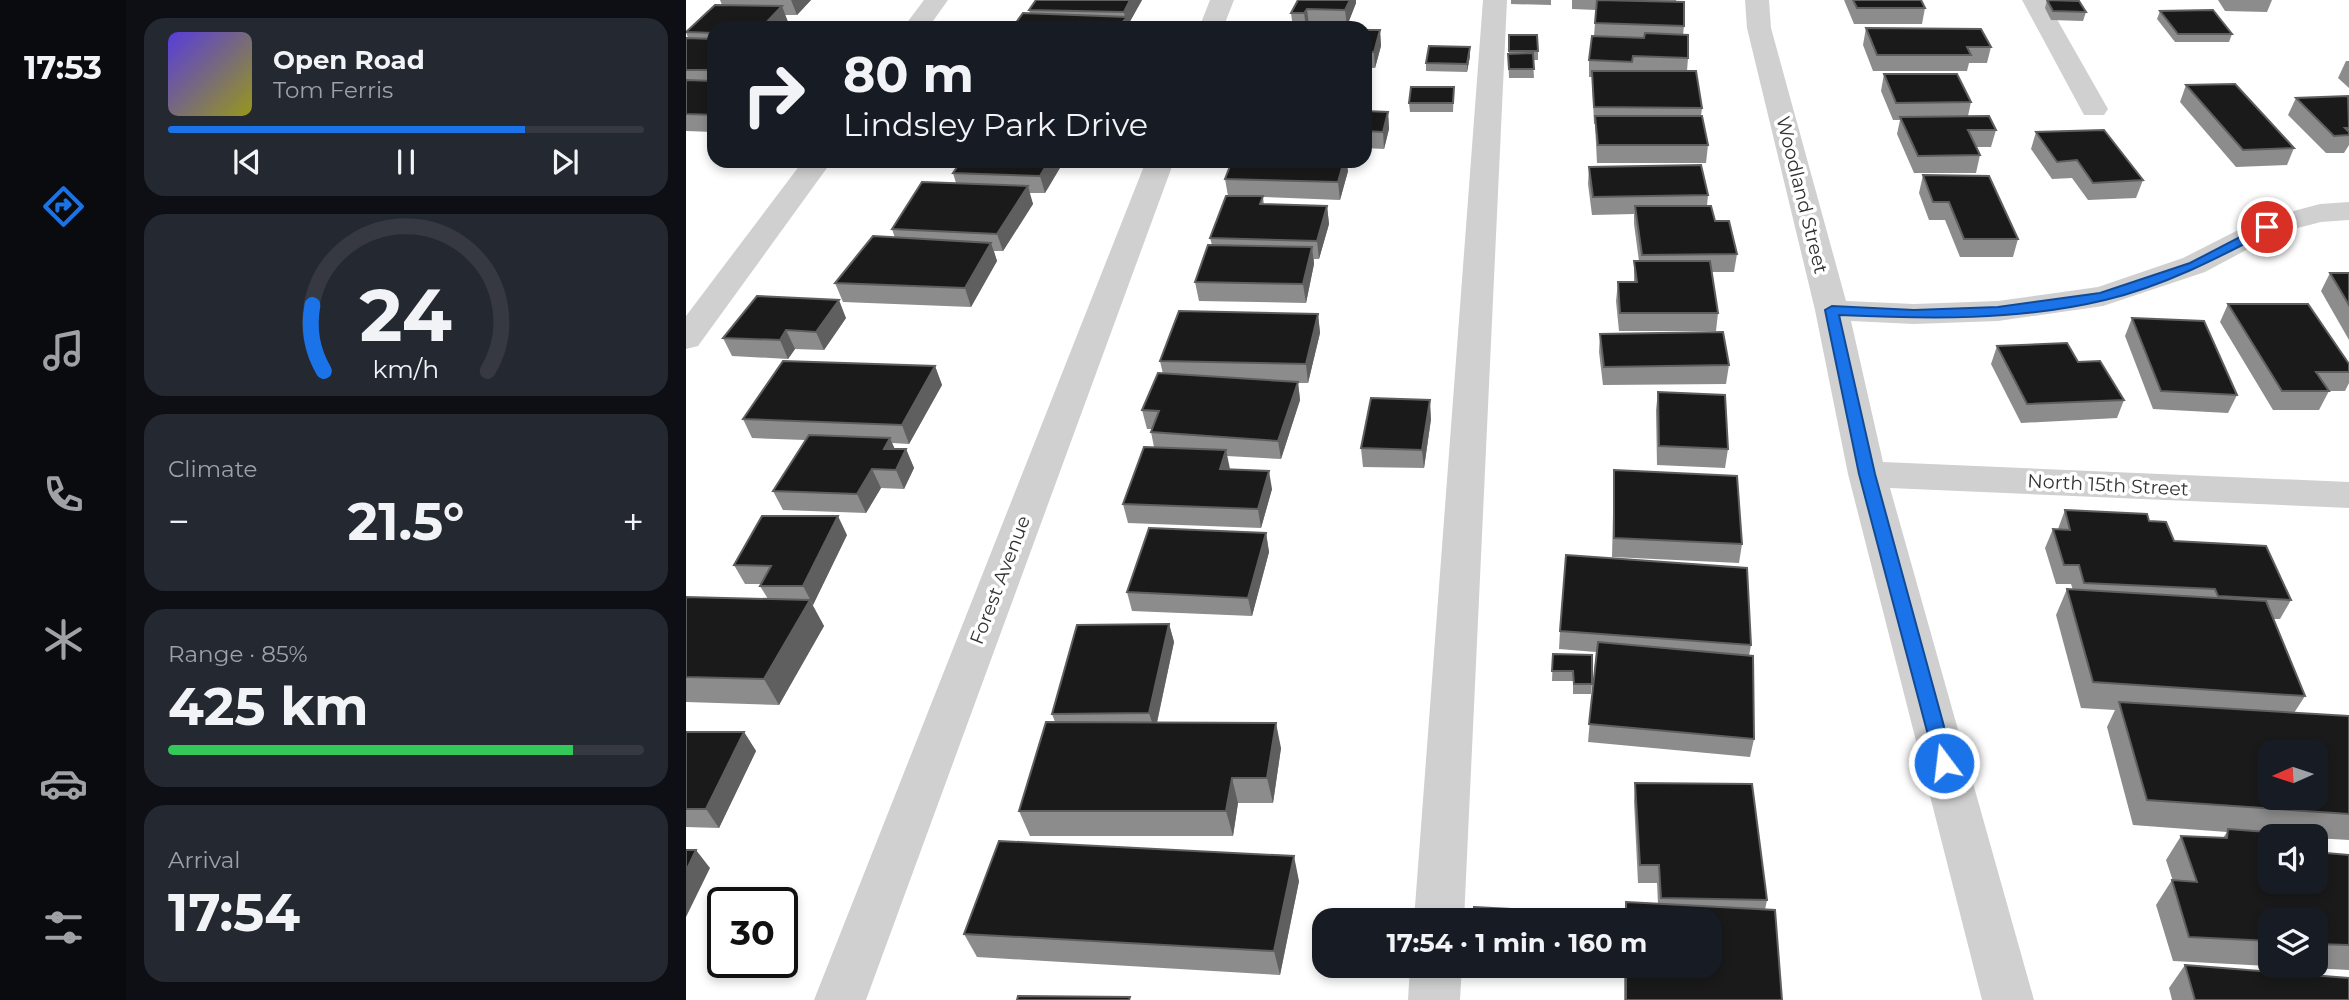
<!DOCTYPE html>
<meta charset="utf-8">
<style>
body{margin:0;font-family:Montserrat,sans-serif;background:#242831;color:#f1f3f6;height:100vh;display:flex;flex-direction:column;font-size:26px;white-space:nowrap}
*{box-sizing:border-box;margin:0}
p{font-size:23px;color:#9ea1a6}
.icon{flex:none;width:38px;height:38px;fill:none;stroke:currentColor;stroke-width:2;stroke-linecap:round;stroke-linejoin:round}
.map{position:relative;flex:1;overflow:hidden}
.sheet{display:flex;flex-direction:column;gap:18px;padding:18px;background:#0d0f14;width:560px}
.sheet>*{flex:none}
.banner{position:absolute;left:21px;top:21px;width:665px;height:147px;border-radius:21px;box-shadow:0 4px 10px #0003;background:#171b24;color:#f1f3f6;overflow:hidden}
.needle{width:46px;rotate:267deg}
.buttons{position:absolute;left:1572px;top:740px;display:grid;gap:14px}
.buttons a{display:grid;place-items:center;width:70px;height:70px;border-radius:14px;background:#171b24;box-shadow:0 4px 10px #0003;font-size:35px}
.speed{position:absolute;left:21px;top:887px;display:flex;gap:14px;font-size:35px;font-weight:700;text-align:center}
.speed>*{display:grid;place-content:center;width:91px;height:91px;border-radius:50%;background:#171b24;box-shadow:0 4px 10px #0003;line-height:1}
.speed .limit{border:4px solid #111;border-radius:10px;background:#fff;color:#111}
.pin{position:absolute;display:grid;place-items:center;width:60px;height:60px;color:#fff;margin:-30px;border:4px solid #fff;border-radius:50%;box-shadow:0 2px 7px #0007}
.me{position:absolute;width:77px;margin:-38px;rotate:345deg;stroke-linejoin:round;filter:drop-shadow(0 0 5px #0008)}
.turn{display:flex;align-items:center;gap:24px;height:147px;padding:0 21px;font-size:32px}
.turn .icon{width:91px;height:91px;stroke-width:2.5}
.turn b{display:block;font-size:49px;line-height:60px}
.big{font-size:52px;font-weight:700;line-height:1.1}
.sheet .card{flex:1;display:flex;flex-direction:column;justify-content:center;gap:10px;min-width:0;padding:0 24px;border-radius:21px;background:#242831}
.sheet .dial{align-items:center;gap:0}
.dial svg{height:182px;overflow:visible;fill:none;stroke:#363941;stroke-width:7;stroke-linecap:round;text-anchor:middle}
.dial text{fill:#f1f3f6;stroke:none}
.song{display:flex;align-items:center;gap:21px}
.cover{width:84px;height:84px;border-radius:10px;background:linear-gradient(135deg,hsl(250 70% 55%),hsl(60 70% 35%))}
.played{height:7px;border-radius:4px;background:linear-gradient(90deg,#1a73e8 75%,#363941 75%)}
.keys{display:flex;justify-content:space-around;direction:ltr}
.heat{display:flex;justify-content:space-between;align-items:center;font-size:38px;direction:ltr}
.charge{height:10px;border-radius:5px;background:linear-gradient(90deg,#34c759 85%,#363941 0)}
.trip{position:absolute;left:626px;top:908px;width:410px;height:70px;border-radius:21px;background:#171b24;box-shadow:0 4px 10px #0003;font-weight:700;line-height:70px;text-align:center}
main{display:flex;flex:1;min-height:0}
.dock{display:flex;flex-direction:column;width:126px;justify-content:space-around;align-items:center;background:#090b0e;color:#9ea1a6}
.dock .icon{width:49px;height:49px}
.dock .on{color:#1a73e8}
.dock b{font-size:32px;color:#f1f3f6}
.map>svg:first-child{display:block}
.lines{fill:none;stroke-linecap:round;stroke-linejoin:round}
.minor{fill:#d0d0d0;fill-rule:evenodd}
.wall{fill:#8c8c8c;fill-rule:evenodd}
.shaded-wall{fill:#5f5f5f}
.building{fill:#1a1a1a;stroke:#5f5f5f;stroke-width:2;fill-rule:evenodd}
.route{fill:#1a73e8;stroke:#114b97;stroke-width:2}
.labels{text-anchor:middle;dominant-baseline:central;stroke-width:7;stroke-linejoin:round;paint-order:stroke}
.street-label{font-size:19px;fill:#333;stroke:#fff}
</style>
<main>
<nav class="dock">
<b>17:53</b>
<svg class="icon on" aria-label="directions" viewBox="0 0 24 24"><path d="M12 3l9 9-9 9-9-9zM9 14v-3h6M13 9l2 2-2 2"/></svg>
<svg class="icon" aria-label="music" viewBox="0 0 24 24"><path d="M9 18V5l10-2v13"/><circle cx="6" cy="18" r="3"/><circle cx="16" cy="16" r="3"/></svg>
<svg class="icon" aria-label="phone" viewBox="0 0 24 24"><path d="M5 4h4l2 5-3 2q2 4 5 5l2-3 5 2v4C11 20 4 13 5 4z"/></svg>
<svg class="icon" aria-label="climate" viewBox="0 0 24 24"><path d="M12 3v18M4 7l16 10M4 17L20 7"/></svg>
<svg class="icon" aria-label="car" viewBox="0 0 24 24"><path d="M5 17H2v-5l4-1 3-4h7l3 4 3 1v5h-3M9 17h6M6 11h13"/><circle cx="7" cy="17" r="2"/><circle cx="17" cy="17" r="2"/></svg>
<svg class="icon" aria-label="filters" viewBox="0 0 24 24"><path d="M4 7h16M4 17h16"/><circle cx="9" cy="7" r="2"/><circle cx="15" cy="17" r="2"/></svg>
</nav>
<section class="sheet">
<div class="card">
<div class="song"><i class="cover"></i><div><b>Open Road</b><p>Tom Ferris</p></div></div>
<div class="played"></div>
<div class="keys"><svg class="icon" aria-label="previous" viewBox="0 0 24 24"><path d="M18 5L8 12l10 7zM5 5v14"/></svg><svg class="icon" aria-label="pause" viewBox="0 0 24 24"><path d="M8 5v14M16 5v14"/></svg><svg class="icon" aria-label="next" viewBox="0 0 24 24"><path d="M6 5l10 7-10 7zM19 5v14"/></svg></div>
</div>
<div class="card dial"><svg viewBox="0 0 100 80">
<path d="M14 69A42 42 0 1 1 86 69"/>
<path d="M14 69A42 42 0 0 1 9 40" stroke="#1a73e8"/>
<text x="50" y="56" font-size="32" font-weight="700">24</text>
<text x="50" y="72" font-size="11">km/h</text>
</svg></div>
<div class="card"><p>Climate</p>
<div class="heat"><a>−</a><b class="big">21.5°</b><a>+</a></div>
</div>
<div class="card"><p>Range · 85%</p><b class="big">425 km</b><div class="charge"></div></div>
<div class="card"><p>Arrival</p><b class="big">17:54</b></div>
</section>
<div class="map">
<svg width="1663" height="1000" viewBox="0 0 1663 1000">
<rect width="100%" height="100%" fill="#fff"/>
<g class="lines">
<g class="minor">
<path d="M238,0H262L242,28H217Z"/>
<path d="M524,0H548L537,28H513Z"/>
<path d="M797,0H821L778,920H728Z"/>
<path d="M1059,0H1083L1085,28L1160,301L1228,304L1312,301L1412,287L1497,258L1570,221L1634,204L1663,202V220L1635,222L1592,233L1519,272L1417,306L1312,321L1228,324L1165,321L1197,462L1663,482V508L1204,488L1348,1000H1296L1162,474L1129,310L1061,28Z"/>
<path d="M1336,0H1360L1422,109L1418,115H1398Z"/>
<path d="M117,161H146L12,346L0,349V316Z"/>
<path d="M460,161H488L180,1000H128Z"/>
<path d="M724,966H776L774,1000H722Z"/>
</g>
</g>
<g class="wall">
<path d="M34,0H125L111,15H99L102,22L96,28H28V132L0,131V38H2L0,32L36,5Z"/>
<path d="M350,0H456L442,25L443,28H432L344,14L343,10Z"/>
<path d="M612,0L670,3L661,26L623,25L621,28H607L605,13Z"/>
<path d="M825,0H865V5L825,4Z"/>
<path d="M886,0H990L998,26L997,35L1002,58L1001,71L1016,108L1015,116L1022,145L1020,163H911L909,124H908L906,77H903V60L908,36L910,10L886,9Z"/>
<path d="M1158,0H1235L1239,8L1236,24H1168Z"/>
<path d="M1361,0L1400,12L1397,21L1365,20L1359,8Z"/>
<path d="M1532,0H1586L1581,12L1539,11Z"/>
<path d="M1474,11L1546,34L1543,42H1489L1471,19Z"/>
<path d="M1180,28L1305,47L1301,63H1283L1281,71H1187L1177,45Z"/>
<path d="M679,30H694L695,46L689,68H679L680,82L679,86Z"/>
<path d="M823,35L852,51V60H847L848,78H823L822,54H823Z"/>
<path d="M784,47V56L781,72L740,71V63Z"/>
<path d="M1660,61H1663V88L1652,78Z"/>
<path d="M1198,74L1285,102L1282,116L1310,130L1305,147H1290L1294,155L1290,173H1228L1211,134L1214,120H1207L1195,91Z"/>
<path d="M1500,85L1608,148L1601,165L1550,167L1494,102Z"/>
<path d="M768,87L767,112H724L723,103Z"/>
<path d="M1663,97V145L1658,153H1640L1602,115L1610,98Z"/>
<path d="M679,111L702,112L703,129L698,149L679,148Z"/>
<path d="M1350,132L1457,180L1450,198L1402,200L1386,178L1366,179L1345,149Z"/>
<path d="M378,161L359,193H343L347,204L317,251H308L311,261L285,307L157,302L149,283L209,238L206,229L270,183L267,173Z"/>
<path d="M903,167L1022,195L1021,206L1029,221L1051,254L1048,272H1026L1032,313L1030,331H933L930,301L932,282H948V261H953L948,224V214L906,215L902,184Z"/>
<path d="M662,171L654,200L577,197L578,205L641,206L643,224L633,259H628V264L620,303L513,301L509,282L526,245L524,238L542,196L539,179Z"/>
<path d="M1237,175L1332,239L1327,257H1274L1259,220H1243L1233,193Z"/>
<path d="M1644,273H1663V340L1635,291Z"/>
<path d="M1542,304L1663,364V383L1659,391H1643L1633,410H1587L1534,322Z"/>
<path d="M632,314L634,333L622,383H612L614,400L595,459L541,456L543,469L586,489L575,528L442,523L437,504L468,447L465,432L466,429H461L456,410L477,374L474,361Z"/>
<path d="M160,318L138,350L109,349L102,359L46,356L37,338Z"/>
<path d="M1446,318L1551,395L1542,413L1467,409L1439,336Z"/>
<path d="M914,334L1043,365L1040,384L917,385L913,352Z"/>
<path d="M1311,346L1392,362L1438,400L1431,418L1335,423L1305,364Z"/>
<path d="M249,366L256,385L223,444L206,443L209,449H220L228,468L218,489L195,488L180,513L97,510L87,491L119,440L66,438L57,419Z"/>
<path d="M972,392L1042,449L1039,468L971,465L970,410Z"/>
<path d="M745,419L738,468L677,467L675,448Z"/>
<path d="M928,470L1056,544L1053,563L926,557Z"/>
<path d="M1379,510L1463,521L1488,541L1605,600L1594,619H1587L1619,696L1608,713L1663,716V840L1629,838V836L1595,835L1584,882L1663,855V970L1487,961L1470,905L1486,880L1487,881L1480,860L1495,836L1537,838L1541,832L1447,825L1421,727L1429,710L1395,708L1370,615L1381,589L1387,590L1385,584H1370L1359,548L1367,529H1372ZM1584,920H1629V966H1584Z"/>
<path d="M580,533L583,552L566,616L446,611L441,592Z"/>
<path d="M161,535L127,605H126L138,626L93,705L0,702V597L82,599L74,586L75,584H59L48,565Z"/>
<path d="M483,624L488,642L471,723L595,748L587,803H552L547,836H344L333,811L369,722L366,714Z"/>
<path d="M874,631L1065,645L1063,656L1068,739L1064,757L902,742L910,652L873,649Z"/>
<path d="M867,654L906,684L905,694H887V681H866Z"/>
<path d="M0,732H58L70,751L33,828L0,827Z"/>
<path d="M949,783L1081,900L1079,910L1096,1000H938V966H1024V920H938L940,902L972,904L971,883H952L948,801Z"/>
<path d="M613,881L594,975L291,957L278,934Z"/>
<path d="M1499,965L1663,1000H1486L1483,988Z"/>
</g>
<g class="shaded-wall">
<path d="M105,0H125L111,15Z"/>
<path d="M444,0H456L442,25L443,28H432L439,19L438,12Z"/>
<path d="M664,0H670V3L661,26L659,10Z"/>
<path d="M96,6L102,22L96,28H75Z"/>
<path d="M621,9L623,25L620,28L618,13Z"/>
<path d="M694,30L695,46L689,68L688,52Z"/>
<path d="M784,47V56L781,72V64Z"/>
<path d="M702,112L703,129L698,149L697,132Z"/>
<path d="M363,161H378L359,193L354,176Z"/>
<path d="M658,161H661L662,171L654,200L652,182Z"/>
<path d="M342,186L347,204L317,251L311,234Z"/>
<path d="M641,206L643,224L633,259L631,241Z"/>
<path d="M305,243L311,261L285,307L279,288Z"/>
<path d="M626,247L628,264L620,303L617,284Z"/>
<path d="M153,300L160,318L138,350L130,332Z"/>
<path d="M632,314L634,333L622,383L620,364Z"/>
<path d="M100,330L109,349L102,359L94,340Z"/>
<path d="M249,366L256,385L223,444L216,425Z"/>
<path d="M612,382L614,400L595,459L592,441Z"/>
<path d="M744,400L745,419L738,468L736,450Z"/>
<path d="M204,438L212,457L198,449Z"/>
<path d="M220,449L228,468L218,489L210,470Z"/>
<path d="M540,450L544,469L537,488L534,469Z"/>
<path d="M186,469L195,488L180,513L171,494Z"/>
<path d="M583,471L586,489L575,528L572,509Z"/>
<path d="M152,516L161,535L127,605L117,586Z"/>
<path d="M580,533L583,552L566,616L562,598Z"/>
<path d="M124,600L138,626L93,705L78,679Z"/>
<path d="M483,624L488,642L469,731L463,713Z"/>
<path d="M590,723L595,748L587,803L581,778Z"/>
<path d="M58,732L70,751L33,828L20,809Z"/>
<path d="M546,778L552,803L547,836L540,811Z"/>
<path d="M10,850L24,868L0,917V871Z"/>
<path d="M608,856L613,881L594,975L588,951Z"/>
</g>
<g class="building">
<path d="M350,0H444L438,12L343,10Z"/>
<path d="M612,0H664L659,10L621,9L618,13H605Z"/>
<path d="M911,0L998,2V26L909,23Z"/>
<path d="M1167,0H1235L1239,8H1171Z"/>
<path d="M1361,0L1393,1L1400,12L1367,11Z"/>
<path d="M29,5L96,6L75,28H28V33L0,32Z"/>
<path d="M1527,10L1546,34H1492L1474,11Z"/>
<path d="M337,13L441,17L432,28H326Z"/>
<path d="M1180,28L1295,29L1305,47H1281L1285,55H1191Z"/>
<path d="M679,30H694L688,52H679Z"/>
<path d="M959,33L1002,35V58L947,56L946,62L903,60L906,36L958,38Z"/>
<path d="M823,35H851L852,51H823Z"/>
<path d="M0,38L28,39V70H0Z"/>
<path d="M743,46L784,47L781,64L740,63Z"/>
<path d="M847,53L848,69H823L822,54Z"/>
<path d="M906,71H1010L1016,108L908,107Z"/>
<path d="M1198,74H1271L1285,102L1210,103Z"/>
<path d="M0,80L28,81V115L0,114Z"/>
<path d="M1549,84L1608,148L1557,150L1500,85Z"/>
<path d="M725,87H768L767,103H723Z"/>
<path d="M1662,96L1663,128H1659L1663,132V135L1648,136L1610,98Z"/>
<path d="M679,111L702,112L697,132L679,131Z"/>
<path d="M909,116H1016L1022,145H912Z"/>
<path d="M1303,116L1310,130H1282L1294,155L1232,156L1214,117Z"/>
<path d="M1418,130L1457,180L1407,183L1391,160L1371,162L1350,132Z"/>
<path d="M275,161H363L354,176L267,173Z"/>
<path d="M546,161H658L652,182L539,179Z"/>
<path d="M1015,165L1022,195L907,197L903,167Z"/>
<path d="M1237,175L1303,176L1332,239H1278L1263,202H1247Z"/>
<path d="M236,182L342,186L311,234L206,229Z"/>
<path d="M540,196H577L574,204L641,206L631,241L524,238Z"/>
<path d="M949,206H1025L1029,221H1043L1051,254L956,255Z"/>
<path d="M187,236L305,243L279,288L149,283Z"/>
<path d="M522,245L626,247L617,284L509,282Z"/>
<path d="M948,261H1024L1032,313H934L932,282H951Z"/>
<path d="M1644,273H1663V305Z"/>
<path d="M71,296L153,300L130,332L100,330L94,340L37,338Z"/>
<path d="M1542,304H1622L1663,364V372H1630L1643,391H1596Z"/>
<path d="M493,311L632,314L620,364L474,361Z"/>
<path d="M1446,318L1518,321L1551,395L1475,391Z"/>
<path d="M1037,332L1043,365L918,367L914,334Z"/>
<path d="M1381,343L1392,362L1414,361L1438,400L1341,404L1311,346Z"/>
<path d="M97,361L249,366L216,425L57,419Z"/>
<path d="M472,373L612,382L592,441L465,432L473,411L456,410Z"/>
<path d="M972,392L1039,395L1042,449L973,446Z"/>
<path d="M685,398L744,400L736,450L675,448Z"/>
<path d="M123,435L204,438L198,449H220L210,470L186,469L171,494L87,491Z"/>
<path d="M458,447L540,450L534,469L583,471L572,509L437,504Z"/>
<path d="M928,470L1051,476L1056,544L928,538Z"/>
<path d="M1379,510L1461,514L1463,521L1480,522L1488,541L1580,546L1605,600L1532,596L1529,589L1398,583L1393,565H1378L1367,529L1384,530Z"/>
<path d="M76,516H152L117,586H74L85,566L48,565Z"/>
<path d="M463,528L580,533L562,598L441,592Z"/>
<path d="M880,555L1061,568L1065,645L874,631Z"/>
<path d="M1381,589L1580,601L1619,696L1407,682Z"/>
<path d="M0,597L124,600L78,679L0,677Z"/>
<path d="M483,624L463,713L366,714L391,625Z"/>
<path d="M912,642L1067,656L1068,739L903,724Z"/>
<path d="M867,654L906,655V684H888L887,671H866Z"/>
<path d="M1433,702L1663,716V814L1461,800ZM1584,752H1629V798H1584Z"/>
<path d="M360,722L590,723L581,778H546L540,811H333Z"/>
<path d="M0,732H58L20,809H0Z"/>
<path d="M949,783L1066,784L1081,900L975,898L973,865H954Z"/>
<path d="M1542,829L1594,833L1595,836H1584V882H1629V852L1663,855V945L1629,944V920H1584V941L1503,937L1486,880L1511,882L1495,836L1541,838Z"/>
<path d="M313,841L608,856L588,951L278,934Z"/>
<path d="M0,850H10L0,871Z"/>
<path d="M940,902L1089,910L1096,1000H940V966H1024V920H940Z"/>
<path d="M788,907L864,911L863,920H787Z"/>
<path d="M1499,965L1663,978V1000H1509Z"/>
<path d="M332,996L444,997L443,1000H331Z"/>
</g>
<path class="route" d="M1581,223L1587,227L1585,230C1532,258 1478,286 1419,300C1332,321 1241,319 1153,315L1189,474L1268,763L1265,769H1251L1173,474L1139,310L1146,306L1228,310L1312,307L1414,293L1504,263Z"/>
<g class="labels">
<g class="street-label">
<text transform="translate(1116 195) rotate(76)">Woodland Street</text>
<text transform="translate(1422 485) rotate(3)">North 15th Street</text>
<text transform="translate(314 580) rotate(-69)">Forest Avenue</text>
</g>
</g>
</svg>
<div class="buttons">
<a><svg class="needle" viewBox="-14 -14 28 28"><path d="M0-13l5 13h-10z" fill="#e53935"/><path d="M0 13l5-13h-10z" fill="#9ea1a6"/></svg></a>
<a><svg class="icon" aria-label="sound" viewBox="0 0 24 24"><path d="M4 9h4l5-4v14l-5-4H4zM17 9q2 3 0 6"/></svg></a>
<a><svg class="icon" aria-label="layers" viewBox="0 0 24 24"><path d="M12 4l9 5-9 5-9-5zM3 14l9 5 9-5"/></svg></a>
</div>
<div class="speed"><div class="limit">30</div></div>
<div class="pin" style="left:1581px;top:227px;background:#d93025"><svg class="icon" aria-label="arrive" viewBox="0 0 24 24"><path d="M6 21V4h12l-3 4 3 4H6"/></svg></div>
<svg class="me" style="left:1258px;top:763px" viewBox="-20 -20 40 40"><circle r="17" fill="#1a73e8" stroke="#fff" stroke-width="3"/><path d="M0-11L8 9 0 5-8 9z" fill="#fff"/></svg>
<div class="trip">17:54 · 1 min · 160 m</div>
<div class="banner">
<div class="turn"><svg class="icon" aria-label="right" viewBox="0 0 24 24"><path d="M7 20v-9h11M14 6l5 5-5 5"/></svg><div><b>80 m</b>Lindsley Park Drive</div></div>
</div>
</div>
</main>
